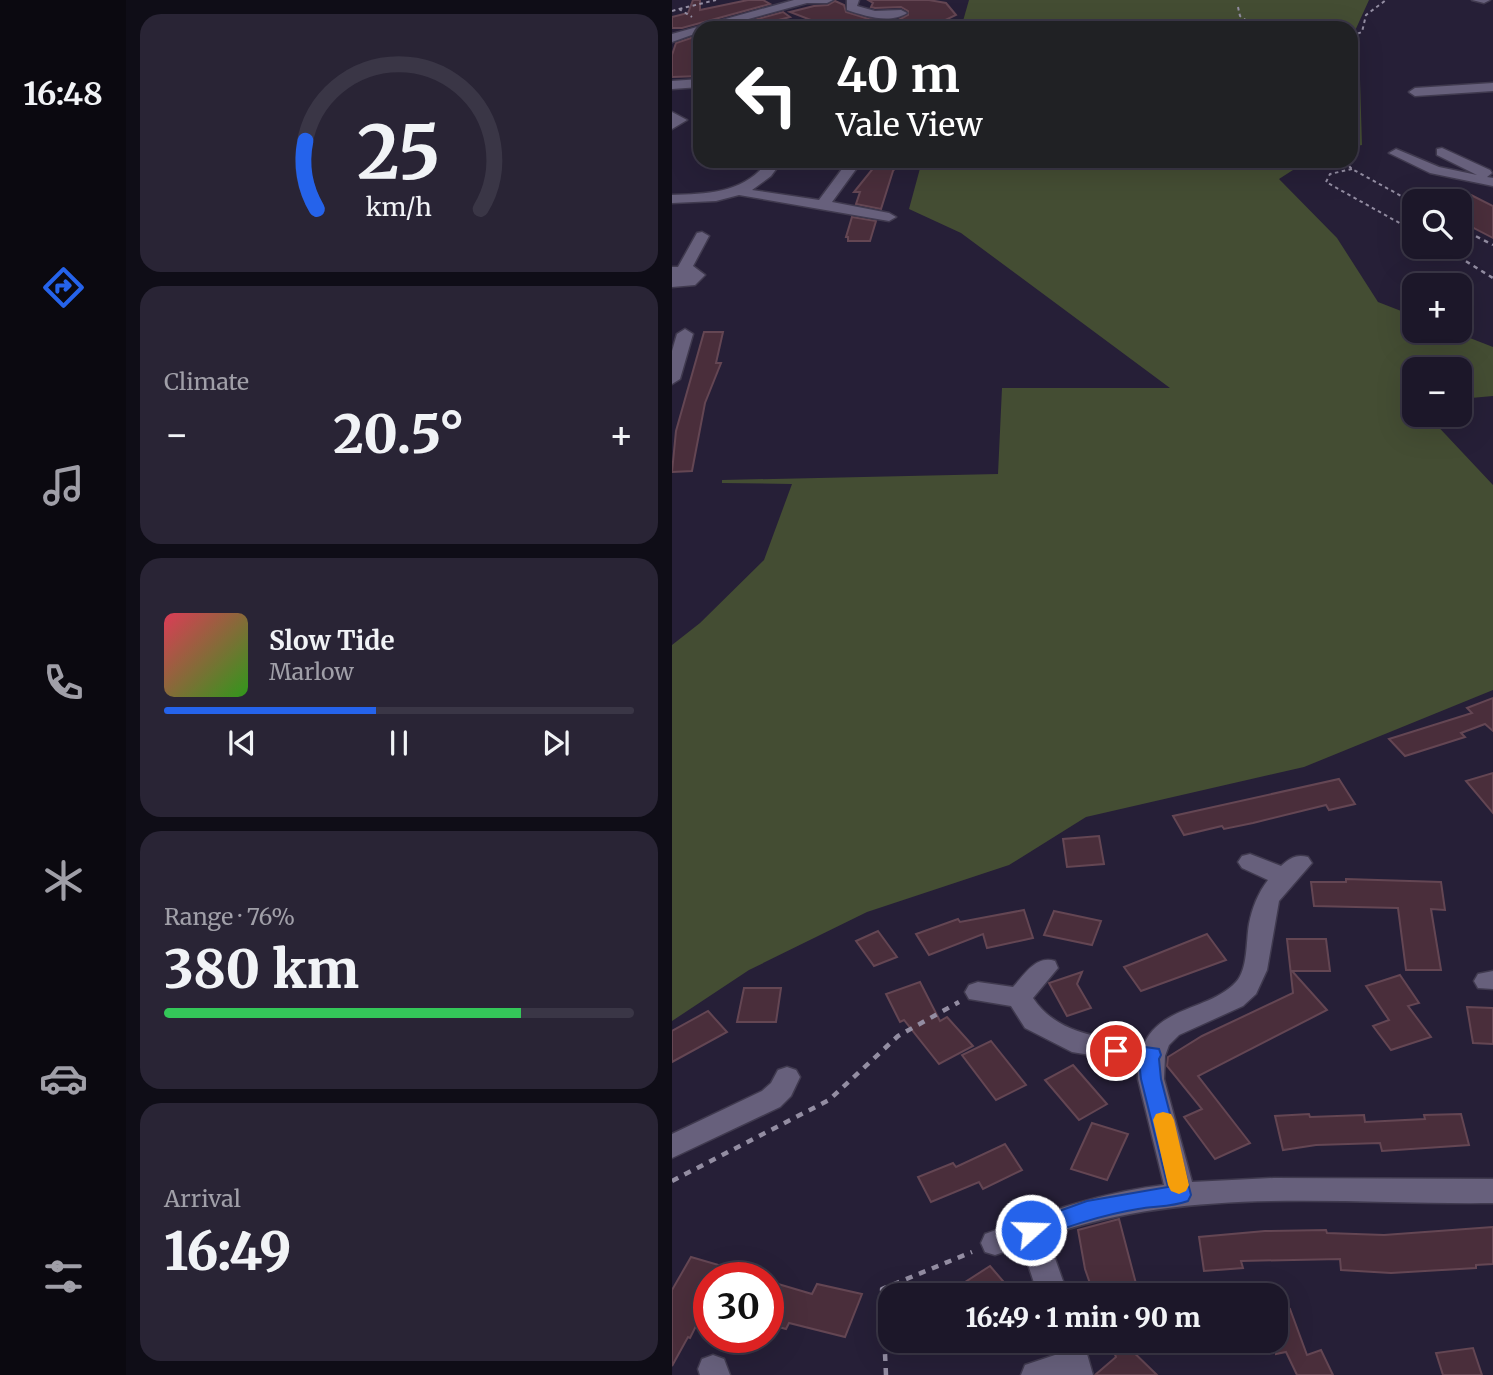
<!DOCTYPE html>
<meta charset="utf-8">
<style>
body{margin:0;font-family:Merriweather,serif;background:#292435;color:#f1f3f6;height:100vh;display:flex;flex-direction:column;font-size:26px;white-space:nowrap}
*{box-sizing:border-box;margin:0}
p{font-size:23px;color:#a09fa8}
.icon{flex:none;width:38px;height:38px;fill:none;stroke:currentColor;stroke-width:2;stroke-linecap:round;stroke-linejoin:round}
.map{position:relative;flex:1;overflow:hidden}
.drawer{display:flex;flex-direction:column;gap:14px;padding:14px;background:#0f0d17;width:546px}
.drawer>*{flex:none}
.hud{position:absolute;left:21px;top:21px;width:665px;height:147px;border-radius:21px;box-shadow:0 7px 28px #0002,0 0 0 2px #3a3646;background:#202124;color:#fff;overflow:hidden}
.fabs{position:absolute;left:730px;top:189px;display:grid;gap:14px}
.fabs a{display:grid;place-items:center;width:70px;height:70px;border-radius:14px;background:#1c1729;box-shadow:0 7px 28px #0002,0 0 0 2px #3a3646;font-size:35px}
.speed{position:absolute;left:21px;top:1262px;display:flex;gap:14px;font-size:35px;font-weight:700;text-align:center}
.speed>*{display:grid;place-content:center;width:91px;height:91px;border-radius:50%;background:#1c1729;box-shadow:0 7px 28px #0002,0 0 0 2px #3a3646;line-height:1}
.speed .limit{border:10px solid #d22;background:#fff;color:#111}
.pin{position:absolute;display:grid;place-items:center;width:60px;height:60px;color:#fff;margin:-30px;border:4px solid #fff;border-radius:50%;box-shadow:0 2px 7px #0007}
.me{position:absolute;width:77px;margin:-38px;rotate:70deg;stroke-linejoin:round;filter:drop-shadow(0 0 5px #0008)}
.turn{display:flex;align-items:center;gap:24px;height:147px;padding:0 28px;font-size:32px}
.turn .icon{width:91px;height:91px;stroke-width:2.5}
.turn b{display:block;font-size:49px;line-height:60px}
.big{font-size:52px;font-weight:800;line-height:1.1}
.drawer .card{flex:1;display:flex;flex-direction:column;justify-content:center;gap:10px;min-width:0;padding:0 24px;border-radius:21px;background:#292435}
.drawer .dial{align-items:center;gap:0}
.dial svg{height:182px;overflow:visible;fill:none;stroke:#3a3646;stroke-width:7;stroke-linecap:round;text-anchor:middle}
.dial text{fill:#f1f3f6;stroke:none}
.song{display:flex;align-items:center;gap:21px}
.cover{width:84px;height:84px;border-radius:10px;background:linear-gradient(135deg,hsl(350 70% 55%),hsl(110 70% 35%))}
.played{height:7px;border-radius:4px;background:linear-gradient(90deg,#2563eb 45%,#3a3646 45%)}
.keys{display:flex;justify-content:space-around;direction:ltr}
.heat{display:flex;justify-content:space-between;align-items:center;font-size:38px;direction:ltr}
.charge{height:10px;border-radius:5px;background:linear-gradient(90deg,#34c759 76%,#3a3646 0)}
.trip{position:absolute;left:206px;top:1283px;width:410px;height:70px;border-radius:21px;background:#1c1729;box-shadow:0 7px 28px #0002,0 0 0 2px #3a3646;font-weight:800;line-height:70px;text-align:center}
main{display:flex;flex:1;min-height:0}
.tab-bar{display:flex;flex-direction:column;width:126px;justify-content:space-around;align-items:center;background:#0b0910;color:#a09fa8}
.tab-bar .icon{width:49px;height:49px}
.tab-bar .on{color:#2563eb}
.tab-bar b{font-size:32px;color:#f1f3f6}
.map>svg:first-child{display:block}
.green{fill:#444d33}
.building{fill:#4a2e3b;stroke:#644653;stroke-width:2}
.lines{fill:none;stroke-linecap:round;stroke-linejoin:round}
.minor-casing{stroke:#403a4f;stroke-width:3}
.path-far2{stroke:#938da2;stroke-width:2;stroke-dasharray:3.5 3.5;stroke-linecap:butt}
.path-far1{stroke:#938da2;stroke-width:2.5;stroke-dasharray:4.5 4.5;stroke-linecap:butt}
.path{stroke:#938da2;stroke-width:4.5;stroke-dasharray:7 7;stroke-linecap:butt}
.minor{fill:#67607c;fill-rule:evenodd}
.route{fill:#2563eb;stroke:#184099;stroke-width:2}
.slow{fill:#f59e0b}
</style>
<main>
<nav class="tab-bar">
<b>16:48</b>
<svg class="icon on" aria-label="directions" viewBox="0 0 24 24"><path d="M12 3l9 9-9 9-9-9zM9 14v-3h6M13 9l2 2-2 2"/></svg>
<svg class="icon" aria-label="music" viewBox="0 0 24 24"><path d="M9 18V5l10-2v13"/><circle cx="6" cy="18" r="3"/><circle cx="16" cy="16" r="3"/></svg>
<svg class="icon" aria-label="phone" viewBox="0 0 24 24"><path d="M5 4h4l2 5-3 2q2 4 5 5l2-3 5 2v4C11 20 4 13 5 4z"/></svg>
<svg class="icon" aria-label="climate" viewBox="0 0 24 24"><path d="M12 3v18M4 7l16 10M4 17L20 7"/></svg>
<svg class="icon" aria-label="car" viewBox="0 0 24 24"><path d="M5 17H2v-5l4-1 3-4h7l3 4 3 1v5h-3M9 17h6M6 11h13"/><circle cx="7" cy="17" r="2"/><circle cx="17" cy="17" r="2"/></svg>
<svg class="icon" aria-label="filters" viewBox="0 0 24 24"><path d="M4 7h16M4 17h16"/><circle cx="9" cy="7" r="2"/><circle cx="15" cy="17" r="2"/></svg>
</nav>
<section class="drawer">
<div class="card dial"><svg viewBox="0 0 100 80">
<path d="M14 69A42 42 0 1 1 86 69"/>
<path d="M14 69A42 42 0 0 1 9 39" stroke="#2563eb"/>
<text x="50" y="56" font-size="32" font-weight="700">25</text>
<text x="50" y="72" font-size="11">km/h</text>
</svg></div>
<div class="card"><p>Climate</p>
<div class="heat"><a>−</a><b class="big">20.5°</b><a>+</a></div>
</div>
<div class="card">
<div class="song"><i class="cover"></i><div><b>Slow Tide</b><p>Marlow</p></div></div>
<div class="played"></div>
<div class="keys"><svg class="icon" aria-label="previous" viewBox="0 0 24 24"><path d="M18 5L8 12l10 7zM5 5v14"/></svg><svg class="icon" aria-label="pause" viewBox="0 0 24 24"><path d="M8 5v14M16 5v14"/></svg><svg class="icon" aria-label="next" viewBox="0 0 24 24"><path d="M6 5l10 7-10 7zM19 5v14"/></svg></div>
</div>
<div class="card"><p>Range · 76%</p><b class="big">380 km</b><div class="charge"></div></div>
<div class="card"><p>Arrival</p><b class="big">16:49</b></div>
</section>
<div class="map">
<svg width="821" height="1375" viewBox="0 0 821 1375">
<rect width="100%" height="100%" fill="#261f37"/>
<g class="green">
<path d="M297,0H697L682,33L688,79L690,145L679,147V28H289Z"/>
<path d="M250,161H635L607,179L665,238L706,302L742,316V331H780L821,347V396L788,399V369H742V415H765L759,419L821,485V690L632,767L414,817L337,865L195,912L77,970L0,1021V645L28,623L92,560L120,484L50,483V480L326,474L330,388H498L289,233L237,209Z"/>
</g>
<g class="building">
<path d="M21,0H28V10L76,0H91L98,4L10,28H0V17L16,13Z"/>
<path d="M196,0H257L274,3L284,15L261,26L243,28L228,19L236,15V11L229,7L203,8L199,7L201,3Z"/>
<path d="M163,1L172,5L174,12L197,19L218,21V27H157L118,12L142,6L156,5Z"/>
<path d="M111,12L118,17L75,28H53Z"/>
<path d="M28,35V76L0,77V55L4,43Z"/>
<path d="M207,161H229L221,171L209,209L184,204L188,192H182Z"/>
<path d="M799,195L821,206V238L788,221V198Z"/>
<path d="M180,217L204,221L198,241H176V237H174Z"/>
<path d="M32,332H51L44,363H49L33,403L20,471L0,472L4,431Z"/>
<path d="M821,698V731L813,724L789,733L793,737L733,756L717,739L800,713L795,708Z"/>
<path d="M821,773V813L794,781Z"/>
<path d="M667,779L683,804L657,810L654,805L581,823L552,829L550,826L512,835L501,816Z"/>
<path d="M427,836L432,864L395,867L391,839Z"/>
<path d="M674,879L769,882L773,910L759,909L769,970H734L726,908L642,906L639,882H674Z"/>
<path d="M352,910L361,938L315,948L311,934L257,955L244,934L286,919L288,922Z"/>
<path d="M382,911L429,921L420,945L372,935Z"/>
<path d="M206,931L225,957L202,966L184,941Z"/>
<path d="M535,934L554,960L469,991L452,967Z"/>
<path d="M615,939H654L658,971H620L655,1010L526,1076L578,1143L543,1159L512,1117L530,1109L495,1066L496,1057L530,1036L621,993Z"/>
<path d="M410,972L405,984L419,1008L395,1016L377,983Z"/>
<path d="M728,975L747,1003L736,1006L759,1037L719,1050L701,1026L717,1020L694,986Z"/>
<path d="M248,982L268,1021L275,1017L301,1046L267,1064L232,1020L228,1022L214,994Z"/>
<path d="M72,988H109L104,1022H65Z"/>
<path d="M795,1007L821,1008V1044L801,1043Z"/>
<path d="M36,1011L55,1032L0,1062V1031Z"/>
<path d="M319,1041L354,1085L324,1100L290,1055Z"/>
<path d="M401,1065L435,1104L407,1120L373,1080Z"/>
<path d="M637,1114L638,1117L692,1115L693,1122L753,1119L752,1115L789,1114L797,1145L710,1151L708,1143L644,1145L611,1150L603,1116Z"/>
<path d="M420,1123L456,1134L435,1180L399,1169Z"/>
<path d="M333,1144L350,1170L311,1189L307,1182L259,1202L246,1177L281,1163L284,1167Z"/>
<path d="M447,1219L467,1295H422L413,1269L406,1230Z"/>
<path d="M821,1227V1264L804,1265V1268L719,1273L669,1270L668,1259L569,1261L571,1268L532,1271L527,1237L593,1231L654,1230L655,1233L712,1235Z"/>
<path d="M19,1257L74,1273L73,1278H37V1300L18,1338L16,1337L0,1366V1290Z"/>
<path d="M318,1266L343,1295H273Z"/>
<path d="M96,1281L140,1294L145,1284L190,1294L173,1337L117,1323L114,1329L96,1324Z"/>
<path d="M618,1309L635,1355L649,1350L661,1375H625L614,1352L604,1354V1312Z"/>
<path d="M437,1340H449L485,1375H423L444,1357Z"/>
<path d="M801,1348L810,1375H771L764,1353Z"/>
</g>
<g class="lines">
<defs>
<g id="minor">
<path d="M122,0H161L155,3H135L43,28H28V32L0,42V34Z"/>
<path d="M175,0H187L185,6L203,11L229,10L235,13C218,24 193,16 175,10Z"/>
<path d="M800,0H818L812,3Z"/>
<path d="M28,79V87L0,89V81Z"/>
<path d="M821,83V91L743,96L737,92L743,88Z"/>
<path d="M0,112L15,120L0,129Z"/>
<path d="M770,148L818,170L820,173L815,177L821,178V186L758,173L717,153L724,149L767,167L805,175L765,155V149Z"/>
<path d="M96,161H110L99,176L80,190L147,200L176,161H190L160,202L217,213L224,217L217,221L67,195L44,201L0,203V195C36,194 73,193 96,161Z"/>
<path d="M30,232L37,236L21,266L33,275L23,285L0,287V277L16,276L0,277V267H6L25,233Z"/>
<path d="M13,329L21,334L8,379L0,384V351L5,334Z"/>
<path d="M578,854L609,866C618,858 624,854 636,857L640,863L607,901L595,970L584,994L571,1006L507,1035L497,1045L493,1056L492,1079L520,1182L602,1178L821,1179V1203C673,1205 518,1185 375,1236L396,1295H366L350,1246L323,1255L313,1252L309,1243L313,1234C372,1213 430,1192 492,1185L466,1079V1063L400,1052L353,1028L339,1006L297,999L293,992L297,985L306,982L341,987C353,974 364,955 383,961L386,968L361,998C385,1035 432,1038 472,1044C489,1006 538,1010 564,982C576,969 574,941 577,924C580,908 586,893 596,880L570,868L566,862L570,856Z"/>
<path d="M821,971V989L806,988L802,981L806,974Z"/>
<path d="M115,1067L124,1070L128,1077L119,1096L108,1107L0,1158V1134L90,1091L99,1083L106,1070Z"/>
<path d="M381,1340H411L421,1375H349L353,1365L386,1354Z"/>
<path d="M41,1355L52,1359L58,1375H28L26,1369L30,1359Z"/>
</g>
</defs>
<use href="#minor" class="minor-casing"/>
<g class="path-far2">
<path d="M566,7L568,16L585,28"/>
<path d="M7,9L44,0"/>
<path d="M0,11L7,9L20,17"/>
<path d="M679,36L690,32L694,15L714,0"/>
<path d="M672,161L680,169L742,203"/>
<path d="M680,169L658,174L654,182L740,230"/>
<path d="M788,228L792,230"/>
</g>
<g class="path-far1">
<path d="M737,228L742,231"/>
<path d="M788,228L821,245"/>
<path d="M771,247L821,278"/>
</g>
<g class="path">
<path d="M0,1181L157,1100L226,1036L287,1002"/>
<path d="M214,1375L210,1289L300,1252"/>
</g>
<use href="#minor" class="minor"/>
</g>
<path class="route" d="M444,1043L487,1049L489,1055L487,1059L489,1079L519,1195L516,1201C500,1207 483,1206 466,1209C429,1215 395,1227 359,1240L351,1237L348,1230L351,1224L415,1201L496,1187L469,1079L467,1061L437,1056L434,1051L437,1045Z"/>
<path class="slow" d="M491,1112L499,1114L502,1120L517,1185L514,1191L507,1194L499,1191L496,1185L481,1120L484,1114Z"/>
</svg>
<div class="fabs">
<a><svg class="icon" aria-label="search" viewBox="0 0 24 24"><circle cx="10" cy="10" r="6"/><path d="M15 15l6 6"/></svg></a>
<a>+</a>
<a>−</a>
</div>
<div class="speed"><div class="limit">30</div></div>
<div class="pin" style="left:444px;top:1051px;background:#d93025"><svg class="icon" aria-label="arrive" viewBox="0 0 24 24"><path d="M6 21V4h12l-3 4 3 4H6"/></svg></div>
<svg class="me" style="left:359px;top:1230px" viewBox="-20 -20 40 40"><circle r="17" fill="#2563eb" stroke="#fff" stroke-width="3"/><path d="M0-11L8 9 0 5-8 9z" fill="#fff"/></svg>
<div class="trip">16:49 · 1 min · 90 m</div>
<div class="hud">
<div class="turn"><svg class="icon" aria-label="left" viewBox="0 0 24 24"><path d="M17 20v-9H6M10 6l-5 5 5 5"/></svg><div><b>40 m</b>Vale View</div></div>
</div>
</div>
</main>
